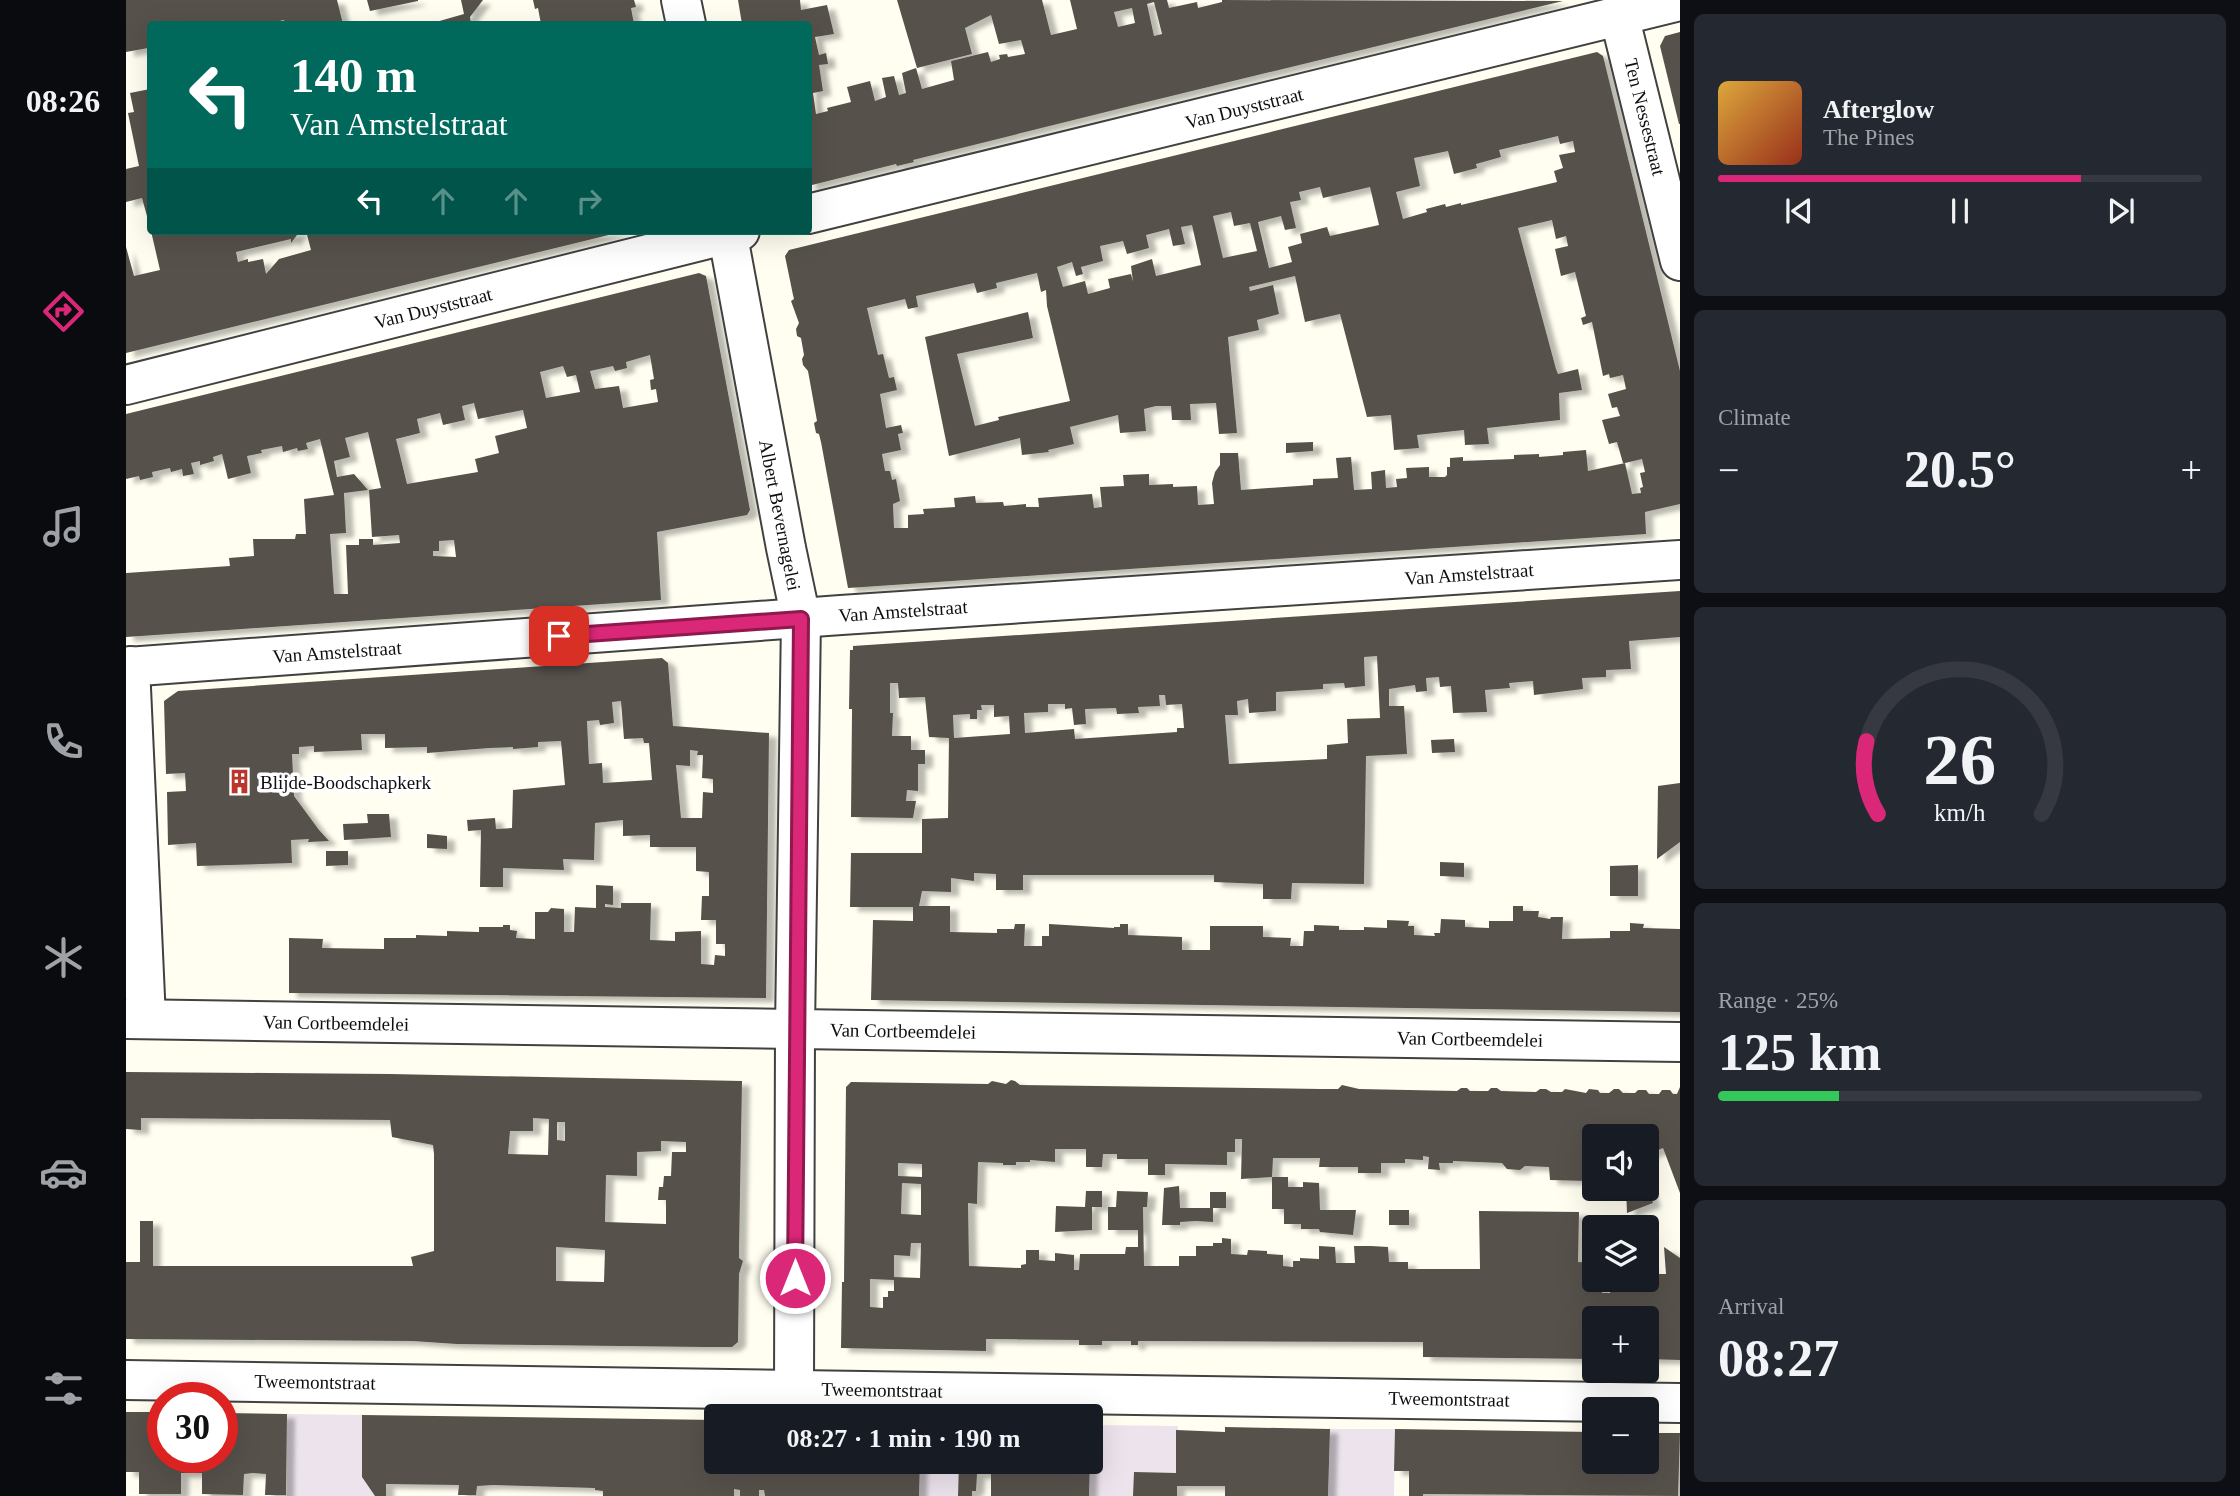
<!DOCTYPE html>
<meta charset="utf-8">
<style>
body{margin:0;font-family:Georgia,serif;background:#242831;color:#f1f3f6;height:100vh;display:flex;flex-direction:column;font-size:26px;white-space:nowrap}
*{box-sizing:border-box;margin:0}
p{font-size:23px;color:#9ea1a6}
.icon{flex:none;width:38px;height:38px;fill:none;stroke:currentColor;stroke-width:2;stroke-linecap:round;stroke-linejoin:round}
.map{position:relative;flex:1;overflow:hidden}
.details{display:flex;flex-direction:column;gap:14px;padding:14px;background:#0d0f14;width:560px}
.details>*{flex:none}
.banner{position:absolute;left:21px;top:21px;width:665px;height:214px;border-radius:7px;box-shadow:0 7px 28px #0002;background:#00695c;color:#fff;overflow:hidden}
.tools{position:absolute;left:1456px;top:1124px;display:grid;gap:14px}
.tools a{display:grid;place-items:center;width:77px;height:77px;border-radius:7px;background:#171b24;box-shadow:0 7px 28px #0002;font-size:35px}
.speed{position:absolute;left:21px;top:1382px;display:flex;gap:14px;font-size:35px;font-weight:700;text-align:center}
.speed>*{display:grid;place-content:center;width:91px;height:91px;border-radius:50%;background:#171b24;box-shadow:0 7px 28px #0002;line-height:1}
.speed .limit{border:10px solid #d22;background:#fff;color:#111}
.pin{position:absolute;display:grid;place-items:center;width:60px;height:60px;color:#fff;margin:-30px;border-radius:14px;box-shadow:0 4px 10px #0006}
.me{position:absolute;width:77px;margin:-38px;rotate:0deg;stroke-linejoin:round;filter:drop-shadow(0 0 5px #0008)}
.turn{display:flex;align-items:center;gap:24px;height:147px;padding:0 28px;font-size:32px}
.turn .icon{width:91px;height:91px;stroke-width:2.5}
.turn b{display:block;font-size:49px;line-height:60px}
.lanes{display:flex;align-items:center;height:66px;padding:0 28px;background:#0003;justify-content:center;gap:35px;direction:ltr}
.lanes .off{opacity:.35}
.big{font-size:52px;font-weight:700;line-height:1.1}
.details .widget{flex:1;display:flex;flex-direction:column;justify-content:center;gap:10px;min-width:0;padding:0 24px;border-radius:10px;background:#242831}
.details .dial{align-items:center;gap:0}
.dial svg{height:182px;overflow:visible;fill:none;stroke:#363941;stroke-width:7;stroke-linecap:round;text-anchor:middle}
.dial text{fill:#f1f3f6;stroke:none}
.song{display:flex;align-items:center;gap:21px}
.cover{width:84px;height:84px;border-radius:10px;background:linear-gradient(135deg,hsl(40 70% 55%),hsl(10 70% 35%))}
.played{height:7px;border-radius:4px;background:linear-gradient(90deg,#db2777 75%,#363941 75%)}
.keys{display:flex;justify-content:space-around;direction:ltr}
.heat{display:flex;justify-content:space-between;align-items:center;font-size:38px;direction:ltr}
.charge{height:10px;border-radius:5px;background:linear-gradient(90deg,#34c759 25%,#363941 0)}
.trip{position:absolute;left:578px;top:1404px;width:399px;height:70px;border-radius:7px;background:#171b24;box-shadow:0 7px 28px #0002;font-weight:700;line-height:70px;text-align:center}
main{display:flex;flex:1;min-height:0}
.tab-bar{display:flex;flex-direction:column;width:126px;justify-content:space-around;align-items:center;background:#090b0e;color:#9ea1a6}
.tab-bar .icon{width:49px;height:49px}
.tab-bar .selected{color:#db2777}
.tab-bar b{font-size:32px;color:#f1f3f6}
.map>svg:first-child{display:block}
.industrial{fill:#ece3ec}
.building{fill:#56514b;fill-rule:evenodd;filter:url(#shadow)}
.lines{fill:none;stroke-linecap:round;stroke-linejoin:round}
.street-casing{stroke:#414141;stroke-width:42}
.street{stroke:#fff;stroke-width:38}
.route-casing{stroke:#8e194d;stroke-width:18}
.route{stroke:#db2777;stroke-width:12}
.labels{text-anchor:middle;dominant-baseline:central;stroke-width:7;stroke-linejoin:round;paint-order:stroke}
.street-label{font-size:19px;fill:#0e0e0e;stroke:#fff}
.poi-label{font-size:19px;fill:#0e0e0e;stroke:#fff;text-anchor:start}
</style>
<main>
<nav class="tab-bar">
<b>08:26</b>
<svg class="icon selected" aria-label="directions" viewBox="0 0 24 24"><path d="M12 3l9 9-9 9-9-9zM9 14v-3h6M13 9l2 2-2 2"/></svg>
<svg class="icon" aria-label="music" viewBox="0 0 24 24"><path d="M9 18V5l10-2v13"/><circle cx="6" cy="18" r="3"/><circle cx="16" cy="16" r="3"/></svg>
<svg class="icon" aria-label="phone" viewBox="0 0 24 24"><path d="M5 4h4l2 5-3 2q2 4 5 5l2-3 5 2v4C11 20 4 13 5 4z"/></svg>
<svg class="icon" aria-label="climate" viewBox="0 0 24 24"><path d="M12 3v18M4 7l16 10M4 17L20 7"/></svg>
<svg class="icon" aria-label="car" viewBox="0 0 24 24"><path d="M5 17H2v-5l4-1 3-4h7l3 4 3 1v5h-3M9 17h6M6 11h13"/><circle cx="7" cy="17" r="2"/><circle cx="17" cy="17" r="2"/></svg>
<svg class="icon" aria-label="filters" viewBox="0 0 24 24"><path d="M4 7h16M4 17h16"/><circle cx="9" cy="7" r="2"/><circle cx="15" cy="17" r="2"/></svg>
</nav>
<div class="map">
<svg width="1554" height="1496" viewBox="0 0 1554 1496">
<defs>
<filter id="shadow"><feDropShadow dx="8" dy="4.5" stdDeviation="2" flood-color="#0004"/></filter>
</defs>
<rect width="100%" height="100%" fill="#fffef0"/>
<g class="industrial">
<path d="M161,1414L236,1415V1477L249,1496H161Z"/>
<path d="M965,1425L1052,1426L1051,1496H963Z"/>
<path d="M1204,1429H1269L1268,1496H1202Z"/>
<path d="M794,1461H833L832,1496H793Z"/>
</g>
<g class="building">
<path d="M0,0H211L217,24H159L158,20L140,24H24V53L22,48L0,52Z"/>
<path d="M241,0H292V1L244,11Z"/>
<path d="M335,0H357L344,17L345,24H303L338,14Z"/>
<path d="M407,0H508L510,7L505,8L508,24H415L412,8L409,9Z"/>
<path d="M612,0H674L675,10L701,5L708,34L689,37L693,55L700,53L702,64L693,65L697,91L687,93L690,114L702,111L701,108L725,102L721,87L744,81L749,101L760,97L756,78L768,76L773,95L780,93L776,73L790,68L796,89L828,80L825,61L862,52L865,62L874,59L873,55L881,54L882,57L899,54L895,40L873,44L865,15L839,28L846,54L791,68L771,0H916L925,35L951,29L944,0H1041L1043,8L1071,2L1072,8L1096,2V0L1437,1L996,108L787,160L788,162L771,166L770,164L682,186V24H616ZM1028,2L1036,34L1028,36L1021,4ZM1006,8L1009,23L992,27L988,12Z"/>
<path d="M1554,32V124H1553L1534,46L1539,36Z"/>
<path d="M1471,52L1477,56L1554,371V504L1519,512L1520,534L722,588L695,442L693,434L690,433L688,423L691,421L682,371L677,365L676,359L678,355L675,338L671,336L670,329L673,323L665,301L668,299L667,295L659,256L663,250ZM1432,136L1434,144L1447,141L1449,152L1433,155L1437,168L1428,171L1431,182L1335,205V203L1320,207L1319,204L1300,209L1301,212L1277,219L1270,192L1294,186L1288,158L1322,151L1328,174L1351,168L1350,164L1375,157L1373,150ZM1194,187L1197,198L1244,187L1253,225L1204,236L1201,227L1174,234L1176,243L1162,247L1166,262L1143,268L1132,222L1155,216L1159,230L1170,228L1164,202L1175,200L1173,192ZM1105,212L1108,226L1124,223L1131,251L1097,258L1087,216ZM1426,220L1430,239L1440,236L1442,246L1429,249L1435,276L1449,272L1460,316L1455,318L1457,325L1466,322L1477,376L1483,374L1484,378L1497,375L1500,389L1482,394L1486,408L1491,407L1494,416L1476,420L1483,444L1491,442L1497,463H1499L1462,471L1460,450L1437,452V455L1413,457V454L1388,455V459L1337,461V457L1324,458V467H1321V475L1319,477H1303V467L1280,468L1281,478L1270,479L1271,487L1260,488L1259,470L1245,472L1246,489L1228,490L1225,457L1210,458L1212,478L1187,479V485L1115,490L1112,453H1094V465L1089,472L1086,483L1088,504L1072,505L1071,486L1047,487V484L1023,485V474L997,475L998,486L974,487L976,507L968,508L966,494L912,498L913,507H900V504L878,506L877,502L850,503L849,496L828,498L829,507L797,509L798,514L782,515V528H768L767,504L774,501L770,479L766,480L764,471H759L756,454L775,450L772,434L777,433L775,425L760,428L754,394L771,390L768,377L763,378L757,354L752,355L741,308L779,299L782,309L792,307L790,296L848,283L851,293L871,288L870,283L911,273L915,292L920,290L921,306L944,401L872,417L873,420L849,426L831,354L907,338L902,312L799,337L823,456L894,438L896,455L923,452L922,450L948,444L944,427L992,415L994,433L1020,431L1018,409L1030,406H1045L1046,420H1065L1064,404L1090,403L1093,434L1111,433L1102,337L1133,330L1131,320L1153,314L1147,285L1124,291L1123,287L1169,276L1179,322L1214,314L1241,417L1265,415L1268,450L1293,448L1291,435L1338,430L1339,445L1363,444L1361,428L1434,420L1433,393L1456,390L1452,369L1432,374L1430,369L1392,228ZM1066,225L1075,265L1030,276L1026,259L1005,266L1007,282L1005,274L982,279L984,288L962,294L959,281L937,287L931,267L946,262L950,276L957,274L955,267L977,261L974,246L997,241L1001,254L1023,248L1020,235L1043,229L1047,246L1059,244L1055,227ZM1516,459L1519,472L1514,473L1517,487L1514,488L1515,493L1506,494L1499,463Z"/>
<path d="M24,89V227L16,198L0,202V169L13,166L2,113L8,112L4,93Z"/>
<path d="M25,231H174L165,243V239L110,252L112,262L122,259V262L137,259L140,274L153,259L185,250L180,231L495,232L0,353V247L8,276L34,270Z"/>
<path d="M573,273L580,276L624,510L621,515L531,532L535,600L0,637V573L104,566L103,558L128,556L127,539H169L170,534H180L178,499L208,495L194,439L180,443L182,449L172,451L171,448L157,452L156,446L135,450L136,453L121,456L125,473L102,479L96,454L87,457L88,461L74,465V461L65,463L68,474L57,476L56,469L45,472L44,468L26,472L27,477L14,480L13,476L0,479V414ZM524,355L528,379L524,380L525,390L530,389L532,402L497,408L493,386L469,389L464,371L487,366L489,371L501,368L500,362ZM437,366L441,377L450,375L454,392L420,398L414,372ZM348,403L352,419L397,410L401,428L369,436L373,453L349,459L352,472L281,484L270,439L294,433L291,419L314,413L317,425L339,420L336,406ZM242,432L255,488L243,490L246,537L273,535L274,543L247,545V539H233V545H220L222,594H208L204,534L220,533L218,493L242,490L228,474L211,477L208,461L224,457L219,438ZM328,540L330,557L307,556V551H313V541Z"/>
<path d="M1187,442V451L1160,453V443Z"/>
<path d="M1554,591V637L1503,641L1505,669L1480,670V677L1456,678L1457,689L1408,695L1407,681L1383,683L1384,688L1359,690L1361,712L1327,713L1325,686L1314,687L1313,677L1300,678L1301,691L1290,692L1289,685L1263,689V706H1278L1281,754L1240,756L1238,884L1166,883L1165,899H1137V884L1088,882V875H897V890H870V874L848,873V881L825,878V892L796,891L793,906H824V932L871,933V929H888L889,924H899L898,946H916V936H923V924L988,928V927H994V924H1002V935L1056,937V950H1084V926H1137V937L1165,938L1164,946H1177L1178,931H1188V925L1213,926V930H1238V927L1261,928V920L1283,921L1282,926H1288V935L1309,936L1308,933H1314L1315,919L1339,920V927L1363,928V921H1387V906H1397V911H1413L1412,917L1424,919L1425,917H1437L1436,939L1484,938V931H1504V923L1518,924L1517,928L1554,929V1012L745,1000L747,920L787,921V907H724L725,853H796V819L822,818L823,738L803,737L799,697L773,698L772,683H764V713H767L766,736H785V750H799V764H792V791L781,790L780,801H790L787,818L725,817L726,713V709H723L724,650H727V646ZM1251,656L1254,718L1221,719L1222,743L1201,745V759L1103,764L1099,715H1112L1111,701L1122,699L1123,713L1150,711V692L1197,689V684L1218,683L1219,688L1239,686L1238,657ZM1033,695H1039L1040,705L1056,704L1058,728H1051V732L949,739L948,729L899,733L898,713L922,712V704H939V709L946,708L948,725L960,724L959,709L990,708L991,714L1013,713L1012,707L1034,706ZM855,705H868V717L883,716L884,734L828,738L827,715L844,714V719H851V710H856Z"/>
<path d="M536,658L542,663L547,726L643,733L640,998L163,993V938L197,939L196,948L258,949V938H290V935L321,936V931L353,932V927H377V925H384V930L391,931L390,938L409,939V912H422L425,908L438,909V932H448L449,907L470,908V885L487,886V905L479,904V907L495,908V903H525L524,940L549,941V932L575,931V964L588,965L589,955L599,956V944H590V920H575L576,896H583V872L570,871V847H524V835L497,836V820L469,823L468,860L437,859L438,870L377,868V887H354L355,830L342,831L341,820L369,818L370,829L386,828L387,790L439,785L435,741L412,742V747L387,749V747L363,748L301,753V747L259,748V734H235L236,750L188,752V746L173,747V754H166L168,796L193,830L203,841L182,842L183,839L165,840L166,863L71,866L70,843L42,845L41,792L60,791L59,773L40,774L38,701L52,691ZM495,701L498,739L517,738L518,743H523L526,780L477,783L476,763L463,764L461,721L473,720L474,725L488,723L486,702ZM564,750L572,751L571,755H577L576,778L587,779V793L577,792L576,818H555L550,765L564,766Z"/>
<path d="M1328,739L1329,752L1306,753L1305,740Z"/>
<path d="M1554,783V842L1531,859L1532,786Z"/>
<path d="M241,814H263L265,837L218,840L217,824L242,823Z"/>
<path d="M301,834L321,836V849L301,848Z"/>
<path d="M200,851H222V865L200,866Z"/>
<path d="M1314,862L1338,863V877L1314,876Z"/>
<path d="M1512,865V896H1484V866Z"/>
<path d="M0,1072L264,1074L616,1081L613,1250V1258L617,1261L613,1274L612,1342L606,1347H580L331,1344L287,1341L0,1339V1262H14V1221H27V1266H287L285,1257L308,1251V1154L307,1145L266,1137L264,1120L15,1118V1130L0,1129ZM407,1118L423,1119L422,1155L382,1154L384,1131H407ZM431,1122H439V1141L431,1140ZM535,1141L560,1142V1152H546L545,1176H538L537,1187H533L532,1200H540V1224L479,1222L480,1175L511,1176V1152L535,1151ZM430,1247L479,1250L478,1282L430,1281Z"/>
<path d="M885,1080L889,1081L894,1085L1195,1089H1212L1216,1085L1233,1089L1331,1091L1335,1088H1341L1344,1091H1362L1365,1088H1371L1375,1091L1410,1092L1414,1089H1420L1425,1092H1436L1439,1089L1460,1093L1463,1089L1472,1090L1474,1093H1483L1488,1089H1493L1497,1093H1509L1512,1090H1520L1523,1094H1533L1536,1090H1544L1547,1094H1551L1554,1087V1193L1537,1148L1521,1155V1136H1468V1171H1463L1462,1181L1424,1180L1423,1167L1399,1166L1394,1170L1381,1169L1376,1163L1327,1161V1163H1313L1314,1170L1302,1169L1303,1157L1297,1156V1160L1279,1159V1163H1255V1173H1232V1167H1193L1194,1158H1147L1146,1177L1115,1179L1116,1139H1109V1152H1101V1165L1039,1164V1175H1022V1159H991V1154H977L976,1167H960V1149H929V1162L904,1160V1162H890V1165H877V1163L852,1162L851,1204L842,1203L843,1266L895,1268V1265L900,1264V1250H913V1260L929,1261V1253L948,1255V1270H953L954,1254H999L1000,1247H1012V1230H982V1207H990L991,1191L1022,1192L1021,1207H1017L1018,1266H1053V1256H1070V1246H1087V1243H1096V1238L1105,1239V1254L1121,1255L1122,1250L1141,1251V1254L1157,1255V1266L1167,1267V1261H1174V1258L1193,1259V1246L1209,1247L1210,1263H1229L1228,1246H1245L1262,1247L1263,1262H1282V1269H1354L1353,1211L1453,1212L1452,1262L1468,1263V1279H1477L1476,1293H1484L1485,1282H1499V1279H1521V1260L1525,1274H1540L1538,1247L1554,1258V1360L1521,1359V1318H1468V1359L1297,1357V1342L1017,1341H1012V1345H1005V1341H976V1345H953V1340L860,1339V1351L715,1348L716,1282H718L720,1087L725,1082L862,1084L866,1081L880,1084ZM772,1163L796,1164V1177L772,1176ZM776,1183L795,1184V1215L775,1214ZM785,1243H795L794,1278L768,1277V1255L784,1256ZM744,1279L768,1280V1291H762V1297H757V1308L744,1307Z"/>
<path d="M1146,1177H1162V1187H1177V1182L1193,1183L1194,1210H1230L1227,1235L1194,1232L1193,1229H1175V1224H1158V1209H1146Z"/>
<path d="M1053,1186L1054,1208H1084V1192H1100V1208H1087V1222L1070,1221L1054,1222V1225H1036L1038,1188Z"/>
<path d="M1500,1188H1522L1527,1203L1501,1213Z"/>
<path d="M960,1191H976V1207H966V1230L929,1232L930,1206L959,1207Z"/>
<rect x="1263" y="1210" width="20" height="15"/>
<path d="M0,1412H37V1458H96V1413L161,1414L160,1495H139L140,1474L127,1473L118,1474L117,1495L76,1494V1473H55V1494H13V1472H0Z"/>
<path d="M236,1415L590,1420V1461H794L793,1496H639L638,1490H633V1496H614V1490L608,1489V1496H477V1491L469,1490V1488L367,1485L351,1486L350,1495H332L333,1485L260,1484V1496H249L236,1477Z"/>
<path d="M1099,1427L1204,1429L1202,1496H1099V1486H1051V1496H1007L1008,1472L1050,1473V1430L1099,1432Z"/>
<path d="M1269,1429L1468,1432V1461H1521V1433H1554L1552,1496L1297,1494V1496H1283V1471H1268Z"/>
<path d="M833,1461H964L963,1496H865V1474H851L850,1491H846V1496H832Z"/>
</g>
<g class="lines">
<defs>
<g id="street">
<path d="M555,0L560,24"/>
<path d="M1493,15L1554,261"/>
<path d="M682,214L1554,1"/>
<path d="M601,231L660,548L675,619L669,1029L668,1389"/>
<path d="M0,385L614,231"/>
<path d="M4,666L20,1019"/>
<path d="M0,667L715,615L1554,560"/>
<path d="M0,1019L1554,1042"/>
<path d="M0,1380L1554,1403"/>
</g>
</defs>
<use href="#street" class="street-casing"/>
<use href="#street" class="street"/>
</g>
<g class="lines">
<defs>
<path id="route" d="M433,636L675,619L669,1278"/>
</defs>
<use href="#route" class="route-casing"/>
<use href="#route" class="route"/>
</g>
<defs>
<symbol id="building-bare" viewBox="-9 -9 18 18"><path d="M-4-6H4V6H1V3H-1V6H-4ZM-2.5-4.3h1.7v1.8h-1.7ZM.8-4.3h1.7v1.8H.8ZM-2.5-1h1.7V.8h-1.7ZM.8-1h1.7V.8H.8Z" fill="#ba362a" stroke="#fff" stroke-width="2.5" paint-order="stroke"/></symbol>
</defs>
<g fill-rule="evenodd">
<use href="#building-bare" x="96" y="764" width="35" height="35"/>
</g>
<g class="labels">
<g class="street-label">
<text transform="translate(1118 108) rotate(-14)">Van Duyststraat</text>
<text transform="translate(1519 117) rotate(76)">Ten Nessestraat</text>
<text transform="translate(307 308) rotate(-14)">Van Duyststraat</text>
<text transform="translate(654 515) rotate(79)">Albert Bevernagelei</text>
<text transform="translate(1343 574) rotate(-4)">Van Amstelstraat</text>
<text transform="translate(777 611) rotate(-4)">Van Amstelstraat</text>
<text transform="translate(211 652) rotate(-4)">Van Amstelstraat</text>
<text transform="translate(210 1023) rotate(1)">Van Cortbeemdelei</text>
<text transform="translate(777 1031) rotate(1)">Van Cortbeemdelei</text>
<text transform="translate(1344 1039) rotate(1)">Van Cortbeemdelei</text>
<text transform="translate(189 1382) rotate(1)">Tweemontstraat</text>
<text transform="translate(756 1390) rotate(1)">Tweemontstraat</text>
<text transform="translate(1323 1399) rotate(1)">Tweemontstraat</text>
</g>
<g class="poi-label">
<text x="134" y="782">Blijde-Boodschapkerk</text>
</g>
</g>
</svg>
<div class="tools">
<a><svg class="icon" aria-label="sound" viewBox="0 0 24 24"><path d="M4 9h4l5-4v14l-5-4H4zM17 9q2 3 0 6"/></svg></a>
<a><svg class="icon" aria-label="layers" viewBox="0 0 24 24"><path d="M12 4l9 5-9 5-9-5zM3 14l9 5 9-5"/></svg></a>
<a>+</a>
<a>−</a>
</div>
<div class="speed"><div class="limit">30</div></div>
<div class="pin" style="left:433px;top:636px;background:#d93025"><svg class="icon" aria-label="arrive" viewBox="0 0 24 24"><path d="M6 21V4h12l-3 4 3 4H6"/></svg></div>
<svg class="me" style="left:669px;top:1278px" viewBox="-20 -20 40 40"><circle r="17" fill="#db2777" stroke="#fff" stroke-width="3"/><path d="M0-11L8 9 0 5-8 9z" fill="#fff"/></svg>
<div class="trip">08:27 · 1 min · 190 m</div>
<div class="banner">
<div class="turn"><svg class="icon" aria-label="left" viewBox="0 0 24 24"><path d="M17 20v-9H6M10 6l-5 5 5 5"/></svg><div><b>140 m</b>Van Amstelstraat</div></div>
<div class="lanes"><svg class="icon" aria-label="left" viewBox="0 0 24 24"><path d="M17 20v-9H6M10 6l-5 5 5 5"/></svg><svg class="icon off" aria-label="ahead" viewBox="0 0 24 24"><path d="M12 20V5M6 11l6-6 6 6"/></svg><svg class="icon off" aria-label="ahead" viewBox="0 0 24 24"><path d="M12 20V5M6 11l6-6 6 6"/></svg><svg class="icon off" aria-label="right" viewBox="0 0 24 24"><path d="M7 20v-9h11M14 6l5 5-5 5"/></svg></div>
</div>
</div>
<section class="details">
<div class="widget">
<div class="song"><i class="cover"></i><div><b>Afterglow</b><p>The Pines</p></div></div>
<div class="played"></div>
<div class="keys"><svg class="icon" aria-label="previous" viewBox="0 0 24 24"><path d="M18 5L8 12l10 7zM5 5v14"/></svg><svg class="icon" aria-label="pause" viewBox="0 0 24 24"><path d="M8 5v14M16 5v14"/></svg><svg class="icon" aria-label="next" viewBox="0 0 24 24"><path d="M6 5l10 7-10 7zM19 5v14"/></svg></div>
</div>
<div class="widget"><p>Climate</p>
<div class="heat"><a>−</a><b class="big">20.5°</b><a>+</a></div>
</div>
<div class="widget dial"><svg viewBox="0 0 100 80">
<path d="M14 69A42 42 0 1 1 86 69"/>
<path d="M14 69A42 42 0 0 1 9 37" stroke="#db2777"/>
<text x="50" y="56" font-size="32" font-weight="700">26</text>
<text x="50" y="72" font-size="11">km/h</text>
</svg></div>
<div class="widget"><p>Range · 25%</p><b class="big">125 km</b><div class="charge"></div></div>
<div class="widget"><p>Arrival</p><b class="big">08:27</b></div>
</section>
</main>
